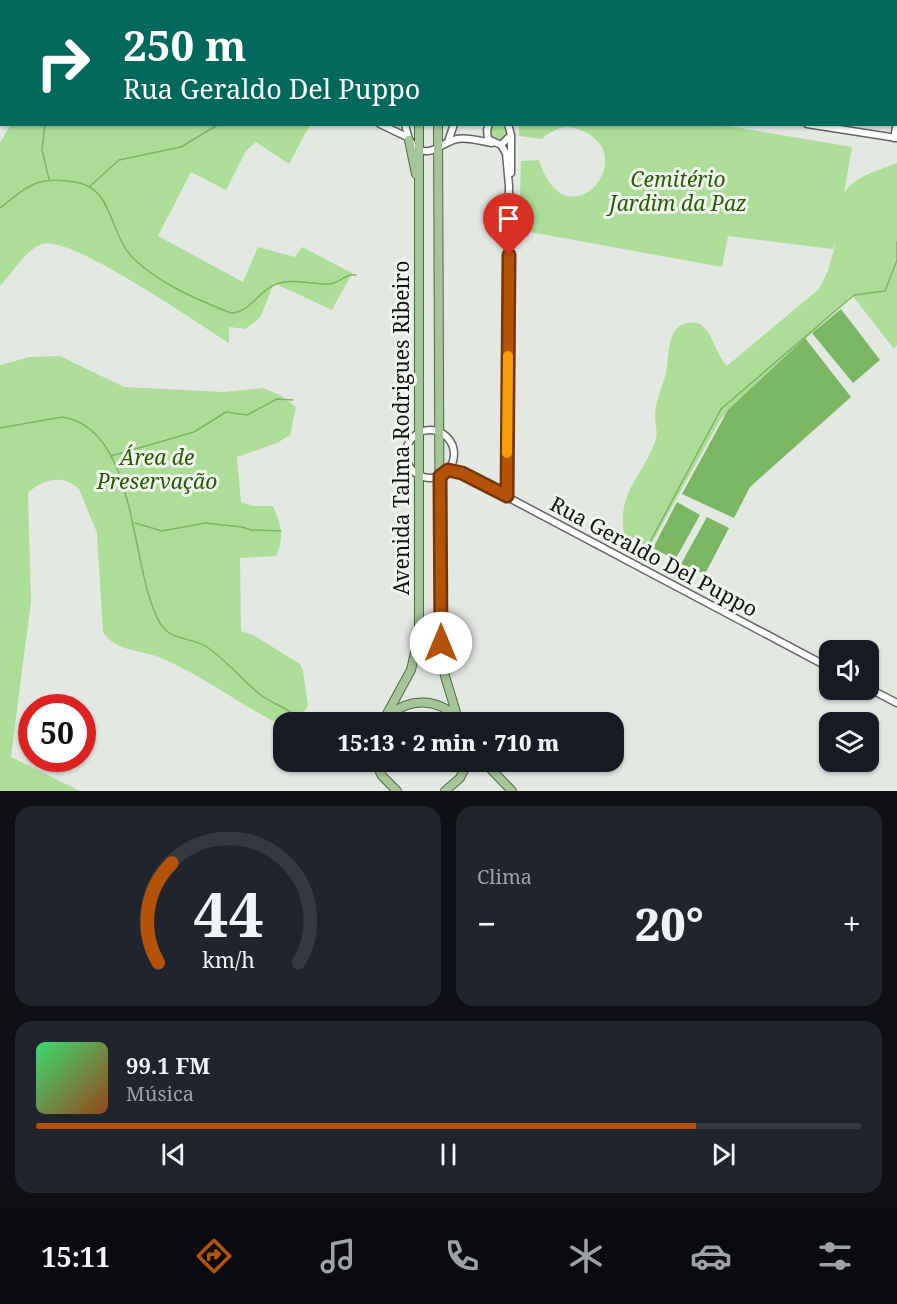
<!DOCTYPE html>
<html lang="pt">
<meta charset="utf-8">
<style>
body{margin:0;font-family:"Noto Serif",serif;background:#20242c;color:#f1f3f6;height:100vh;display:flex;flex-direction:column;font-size:22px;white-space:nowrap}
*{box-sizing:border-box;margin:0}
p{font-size:20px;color:#9ea1a6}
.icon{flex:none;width:33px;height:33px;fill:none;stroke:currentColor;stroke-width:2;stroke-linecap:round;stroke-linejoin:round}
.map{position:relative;height:791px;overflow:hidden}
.drawer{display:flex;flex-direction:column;gap:15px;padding:15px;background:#0d0f14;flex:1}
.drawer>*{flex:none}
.banner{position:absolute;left:0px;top:0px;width:897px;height:126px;box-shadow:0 2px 4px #0004;background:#00695c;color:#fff;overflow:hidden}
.buttons{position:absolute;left:819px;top:640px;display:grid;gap:12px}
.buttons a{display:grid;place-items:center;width:60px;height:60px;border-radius:12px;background:#171b24;box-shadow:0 2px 4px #0004;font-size:30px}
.speed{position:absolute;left:18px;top:694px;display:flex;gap:12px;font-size:30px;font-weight:700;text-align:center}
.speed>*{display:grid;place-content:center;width:78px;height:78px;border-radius:50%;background:#171b24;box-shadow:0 2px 4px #0004;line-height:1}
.speed .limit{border:9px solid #d22;background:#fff;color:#111}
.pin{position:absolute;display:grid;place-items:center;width:51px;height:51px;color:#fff;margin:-62px -26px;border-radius:50% 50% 50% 0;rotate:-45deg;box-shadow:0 0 6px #0007}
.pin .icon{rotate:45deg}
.me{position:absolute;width:66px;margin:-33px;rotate:0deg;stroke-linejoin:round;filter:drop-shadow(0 0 4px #0008)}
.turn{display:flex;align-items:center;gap:21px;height:126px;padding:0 24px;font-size:27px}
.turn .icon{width:78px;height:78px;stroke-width:2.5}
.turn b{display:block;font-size:42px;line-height:51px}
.big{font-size:45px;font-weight:800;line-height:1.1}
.drawer .card{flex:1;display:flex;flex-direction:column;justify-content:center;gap:9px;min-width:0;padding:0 21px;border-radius:18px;background:#20242c}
.drawer .dial{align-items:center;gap:0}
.dial svg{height:156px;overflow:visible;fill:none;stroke:#363941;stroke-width:7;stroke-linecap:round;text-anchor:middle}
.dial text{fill:#f1f3f6;stroke:none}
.song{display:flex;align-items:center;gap:18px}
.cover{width:72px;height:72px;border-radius:9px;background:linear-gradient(135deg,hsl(140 70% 55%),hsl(20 70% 35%))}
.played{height:6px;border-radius:3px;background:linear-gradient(90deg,#b45309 80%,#363941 80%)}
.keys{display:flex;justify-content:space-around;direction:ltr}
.heat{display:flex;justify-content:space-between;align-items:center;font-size:33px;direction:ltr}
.drawer .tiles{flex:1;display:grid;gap:15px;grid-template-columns:1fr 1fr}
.card:last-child{grid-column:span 2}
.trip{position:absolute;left:273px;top:712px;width:351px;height:60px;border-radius:18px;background:#171b24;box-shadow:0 2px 4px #0004;font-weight:800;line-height:60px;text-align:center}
.tab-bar{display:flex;height:96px;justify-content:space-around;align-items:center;background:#090b0e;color:#9ea1a6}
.tab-bar .icon{width:42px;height:42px}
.tab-bar .on{color:#b45309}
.tab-bar b{font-size:27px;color:#f1f3f6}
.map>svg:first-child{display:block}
.green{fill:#acde98}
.water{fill:#7bb662}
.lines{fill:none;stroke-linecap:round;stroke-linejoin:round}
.stream{stroke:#7bb662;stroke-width:1.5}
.minor-casing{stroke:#636662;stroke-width:9}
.major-casing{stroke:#4c6e3d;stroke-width:10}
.minor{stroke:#fff;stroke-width:6}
.major{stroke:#a6c598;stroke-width:8}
.route-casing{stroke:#753606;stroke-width:15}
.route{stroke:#b45309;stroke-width:10}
.slow{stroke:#f59e0b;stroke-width:10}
.labels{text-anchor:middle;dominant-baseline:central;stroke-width:6;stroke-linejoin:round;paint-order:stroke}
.park-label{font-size:21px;font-style:italic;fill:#265d01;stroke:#f1f5f0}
.street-label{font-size:21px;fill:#131412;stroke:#f1f5f0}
</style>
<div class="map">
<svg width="897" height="791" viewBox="0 0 897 791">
<rect width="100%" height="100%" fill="#e4e8e3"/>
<g class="green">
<path d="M11,124L310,125L289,164L256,142L246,151L226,190L191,172L158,236L243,282L258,247L295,257L302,247L352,273L332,310L274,283L260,318L245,329L229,327V343C200,325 70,234 42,244C24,251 13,273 0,286V143Z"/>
<path d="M717,124L852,147L844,193C854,176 880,170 897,163V345L894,349L852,295L720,420L648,550L626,541C613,494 643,478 656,439C658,432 655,424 655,417C655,401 662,389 666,373C670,355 665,318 697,323C710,325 716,355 727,366L819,289L828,271L836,242L833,249L728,236L722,267L519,230L521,161L539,160C565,245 643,159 583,131C566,123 555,128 542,139L519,136V125Z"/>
<circle cx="497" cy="133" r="9"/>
<path d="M60,356L124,387L224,392L263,388L280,395L296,407L290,435L277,443L237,457L241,502L253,506H273C281,524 285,538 276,556L240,558L241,631L253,635L300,664L303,671L308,706L296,723H284L283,726C241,706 204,676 161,658C141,650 114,651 103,632L97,533L79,489C62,474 43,479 28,493L31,601L11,757L80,791H0V365L30,357Z"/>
</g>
<g class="water">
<path d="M841,309L880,360L853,383L812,333Z"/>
<path d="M805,338L851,397L750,487L734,518L682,494L728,410Z"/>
<path d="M677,502L700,515L675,560L653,548Z"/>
<path d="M707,517L729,528L705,574L681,564Z"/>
</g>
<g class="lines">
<g class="stream">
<path d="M896,62H897"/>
<path d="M45,124L42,150L49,179"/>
<path d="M89,187L119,160L181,147L219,124"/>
<path d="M0,208C29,185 37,176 75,182C88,184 97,190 104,202C114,220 119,245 134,259C160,284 198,300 231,313C249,313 258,292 274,285C291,277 312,285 330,284C340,283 346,273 356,275"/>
<path d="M0,428L62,417C139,428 129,570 160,623C170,641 192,637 207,647C227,661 243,681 262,696C275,705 293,710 303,723"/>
<path d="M111,456L194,432L226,412L247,415L277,399L293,400"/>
<path d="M135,523L162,531L205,523L242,527L251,530L281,531"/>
<path d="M649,544L721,409L854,295L885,291L897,260V242"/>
</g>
<defs>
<g id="minor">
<path d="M151,0L154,2"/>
<path d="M484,0V2"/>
<path d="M536,0L545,2"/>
<path d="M805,0L815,2"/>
<path d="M587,2V0"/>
<path d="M699,2V0"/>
<path d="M896,14H897"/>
<path d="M896,56H897"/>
<path d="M896,98H897"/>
<path d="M380,124L407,137"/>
<path d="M405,124L409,140C428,164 438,143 457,139C467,137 481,141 492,143"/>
<path d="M489,124L487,130L488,139L501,145L511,135L508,124"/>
<path d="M807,124L897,138"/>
<path d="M511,136V173"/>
<path d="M894,138L897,122"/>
<path d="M448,142L454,124"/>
<path d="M501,145L506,153L509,186L507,496"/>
<circle cx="430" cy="454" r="24"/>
<path d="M448,470L462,473L830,668"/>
<path d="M868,688L897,703"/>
</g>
<g id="major">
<path d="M418,0V2"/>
<path d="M437,0V2"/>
<path d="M438,124L440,631L445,676L458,719"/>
<path d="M409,140L416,174"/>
<path d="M389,715C410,698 437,698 456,717"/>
<path d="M382,723L411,670L419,635V124"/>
<path d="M375,762L382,776L397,791"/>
<path d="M484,762L512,791"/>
<path d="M445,791L460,778L468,762"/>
</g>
</defs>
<use href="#minor" class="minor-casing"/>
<use href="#major" class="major-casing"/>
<use href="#minor" class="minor"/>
<use href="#major" class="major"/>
</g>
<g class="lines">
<defs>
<path id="route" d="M441,643L440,476L448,470L462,473L507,496L509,255"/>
</defs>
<use href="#route" class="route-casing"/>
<use href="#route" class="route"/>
<path class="slow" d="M507,453L508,356"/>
</g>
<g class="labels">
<g class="park-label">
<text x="678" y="179">Cemitério<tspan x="678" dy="24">Jardim da Paz</tspan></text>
<text x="157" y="457">Área de<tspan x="157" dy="24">Preservação</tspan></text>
</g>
<g class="street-label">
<text transform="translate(401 428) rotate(-90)">Avenida Talma Rodrigues Ribeiro</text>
<text transform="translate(654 556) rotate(28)">Rua Geraldo Del Puppo</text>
</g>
</g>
</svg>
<div class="buttons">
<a><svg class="icon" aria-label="sound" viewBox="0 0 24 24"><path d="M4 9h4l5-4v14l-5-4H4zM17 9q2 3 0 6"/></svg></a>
<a><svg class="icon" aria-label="layers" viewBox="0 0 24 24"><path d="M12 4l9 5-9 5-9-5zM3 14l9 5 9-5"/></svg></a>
</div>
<div class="speed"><div class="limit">50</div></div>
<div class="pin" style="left:509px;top:255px;background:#d93025"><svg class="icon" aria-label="arrive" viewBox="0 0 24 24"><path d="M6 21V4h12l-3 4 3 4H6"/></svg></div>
<svg class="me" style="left:441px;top:643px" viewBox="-20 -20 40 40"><circle r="19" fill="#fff"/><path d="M0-13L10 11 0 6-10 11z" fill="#b45309"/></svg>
<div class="trip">15:13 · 2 min · 710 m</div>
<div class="banner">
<div class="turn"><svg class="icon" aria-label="right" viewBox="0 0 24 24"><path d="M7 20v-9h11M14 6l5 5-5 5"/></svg><div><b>250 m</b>Rua Geraldo Del Puppo</div></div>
</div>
</div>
<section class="drawer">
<div class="tiles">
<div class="card dial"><svg viewBox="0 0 100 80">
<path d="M14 69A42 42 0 1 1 86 69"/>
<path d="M14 69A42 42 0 0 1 21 18" stroke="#b45309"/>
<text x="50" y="56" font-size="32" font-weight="700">44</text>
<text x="50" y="72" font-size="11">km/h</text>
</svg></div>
<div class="card"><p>Clima</p>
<div class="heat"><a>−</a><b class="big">20°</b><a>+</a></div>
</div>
<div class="card">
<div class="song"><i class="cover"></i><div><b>99.1 FM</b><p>Música</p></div></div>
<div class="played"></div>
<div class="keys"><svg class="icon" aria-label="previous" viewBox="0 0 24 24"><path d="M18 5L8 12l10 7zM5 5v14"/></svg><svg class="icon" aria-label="pause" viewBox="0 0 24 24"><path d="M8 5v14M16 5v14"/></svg><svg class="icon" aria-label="next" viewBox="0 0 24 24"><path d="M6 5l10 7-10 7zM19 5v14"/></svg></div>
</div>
</div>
</section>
<nav class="tab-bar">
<b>15:11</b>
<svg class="icon on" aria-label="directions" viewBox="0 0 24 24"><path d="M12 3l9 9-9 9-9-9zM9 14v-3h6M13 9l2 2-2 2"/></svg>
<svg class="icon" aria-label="music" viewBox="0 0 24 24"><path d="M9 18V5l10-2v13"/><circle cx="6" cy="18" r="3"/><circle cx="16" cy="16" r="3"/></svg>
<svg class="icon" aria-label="phone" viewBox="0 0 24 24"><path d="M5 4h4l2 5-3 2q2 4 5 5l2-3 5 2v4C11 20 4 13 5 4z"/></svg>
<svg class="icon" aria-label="climate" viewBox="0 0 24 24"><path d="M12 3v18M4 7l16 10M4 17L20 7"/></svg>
<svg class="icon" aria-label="car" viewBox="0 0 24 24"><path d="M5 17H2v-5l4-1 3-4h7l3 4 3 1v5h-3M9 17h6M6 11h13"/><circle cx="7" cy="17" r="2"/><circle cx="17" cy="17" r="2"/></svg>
<svg class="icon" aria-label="filters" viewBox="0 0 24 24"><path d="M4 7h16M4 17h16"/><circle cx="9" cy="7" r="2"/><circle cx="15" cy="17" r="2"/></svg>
</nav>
